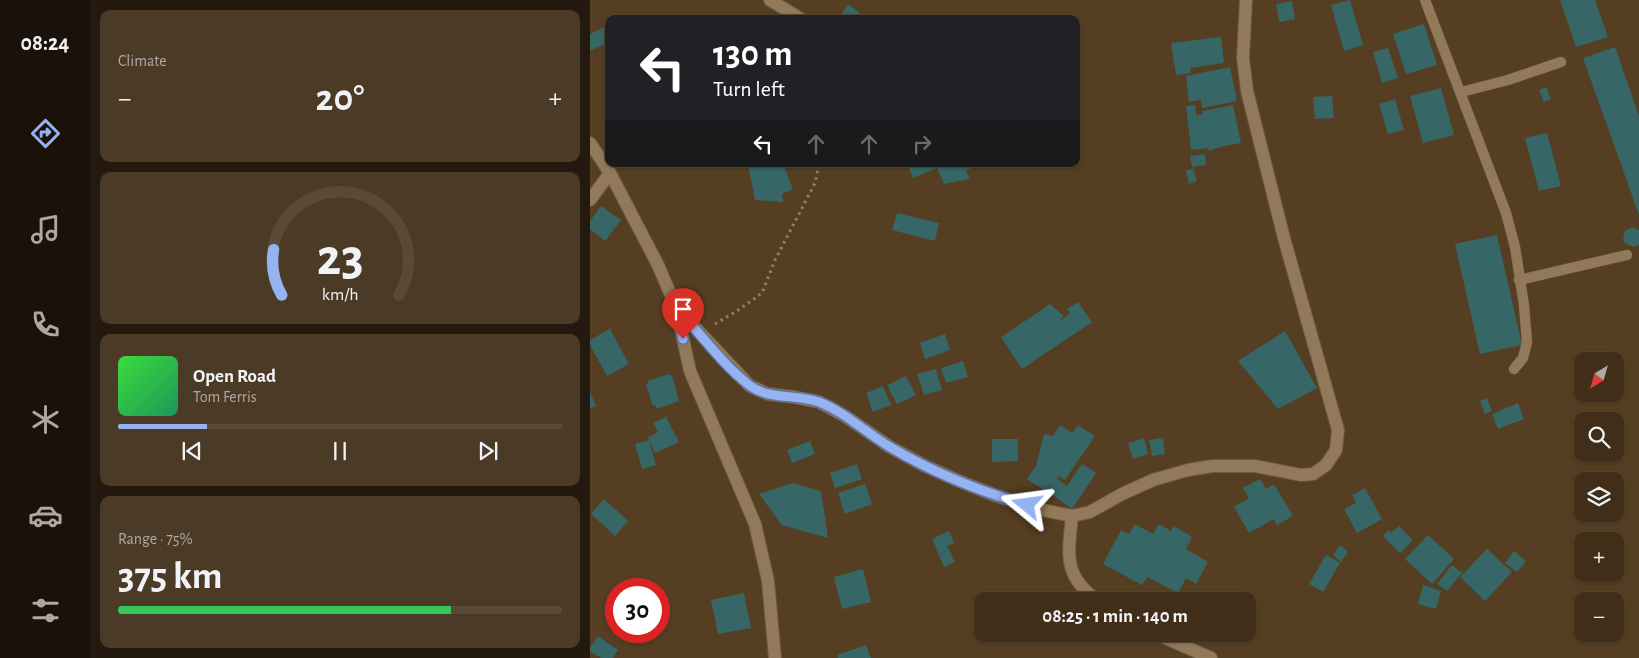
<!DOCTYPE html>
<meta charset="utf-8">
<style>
body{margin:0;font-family:"Alegreya Sans",sans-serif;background:#4b3a26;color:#f1f3f6;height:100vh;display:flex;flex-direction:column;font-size:19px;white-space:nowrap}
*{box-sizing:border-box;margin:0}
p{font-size:16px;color:#aea8a2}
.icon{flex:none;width:28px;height:28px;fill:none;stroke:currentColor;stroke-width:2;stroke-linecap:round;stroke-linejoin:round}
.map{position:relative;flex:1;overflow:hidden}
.sheet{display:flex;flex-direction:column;gap:10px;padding:10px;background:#23190e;width:500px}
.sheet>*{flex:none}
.hud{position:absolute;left:15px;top:15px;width:475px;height:152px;border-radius:10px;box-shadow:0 1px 4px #0004,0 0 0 1px #594a38;background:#202124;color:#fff;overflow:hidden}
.needle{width:32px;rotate:217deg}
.tools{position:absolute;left:984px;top:352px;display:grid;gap:10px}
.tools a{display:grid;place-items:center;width:50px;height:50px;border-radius:10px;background:#402e19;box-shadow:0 1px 4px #0004,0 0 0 1px #594a38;font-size:25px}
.speed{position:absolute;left:15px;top:578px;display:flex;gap:10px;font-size:25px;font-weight:700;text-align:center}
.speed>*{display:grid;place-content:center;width:65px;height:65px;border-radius:50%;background:#402e19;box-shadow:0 1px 4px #0004,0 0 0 1px #594a38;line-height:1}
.speed .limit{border:8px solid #d22;background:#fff;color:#111}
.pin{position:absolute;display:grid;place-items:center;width:42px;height:42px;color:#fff;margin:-51px -21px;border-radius:50% 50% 50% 0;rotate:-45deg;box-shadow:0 0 5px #0007}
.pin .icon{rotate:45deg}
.me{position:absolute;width:55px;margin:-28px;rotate:286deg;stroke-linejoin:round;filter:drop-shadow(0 0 4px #0008)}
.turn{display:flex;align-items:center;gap:18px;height:105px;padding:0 25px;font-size:22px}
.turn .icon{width:65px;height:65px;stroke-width:2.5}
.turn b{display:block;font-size:35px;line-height:42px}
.lanes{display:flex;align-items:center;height:48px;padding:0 25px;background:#0003;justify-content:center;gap:25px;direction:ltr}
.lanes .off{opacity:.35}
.big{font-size:38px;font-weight:700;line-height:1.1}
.sheet .card{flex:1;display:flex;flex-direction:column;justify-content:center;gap:8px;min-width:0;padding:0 18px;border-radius:10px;background:#4b3a26}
.sheet .dial{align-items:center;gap:0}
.dial svg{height:130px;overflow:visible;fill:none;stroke:#594a38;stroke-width:7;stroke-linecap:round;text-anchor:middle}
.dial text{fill:#f1f3f6;stroke:none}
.song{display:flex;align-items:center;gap:15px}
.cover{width:60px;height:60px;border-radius:8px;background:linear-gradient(135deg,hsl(120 70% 55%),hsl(150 70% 35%))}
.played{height:5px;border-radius:2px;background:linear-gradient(90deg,#95b2f1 20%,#594a38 20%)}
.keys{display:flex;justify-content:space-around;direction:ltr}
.heat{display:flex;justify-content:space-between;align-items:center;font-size:28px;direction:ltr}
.charge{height:8px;border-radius:4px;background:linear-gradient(90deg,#34c759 75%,#594a38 0)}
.trip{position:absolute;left:384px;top:592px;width:282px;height:50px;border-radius:10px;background:#402e19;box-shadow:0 1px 4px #0004,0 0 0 1px #594a38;font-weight:700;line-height:50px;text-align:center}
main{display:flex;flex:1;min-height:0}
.dock{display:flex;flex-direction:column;width:90px;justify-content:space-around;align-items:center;background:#1a120a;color:#aea8a2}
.dock .icon{width:35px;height:35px}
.dock .on{color:#95b2f1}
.dock b{font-size:22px;color:#f1f3f6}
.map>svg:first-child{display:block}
.building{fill:#366766}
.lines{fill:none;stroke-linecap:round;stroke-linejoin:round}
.service-casing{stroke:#6d5a3f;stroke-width:11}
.minor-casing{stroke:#6d5a3f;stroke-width:14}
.path{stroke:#927f67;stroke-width:3;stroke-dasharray:2.5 4;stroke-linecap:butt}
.service{stroke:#92795a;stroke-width:10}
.minor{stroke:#92795a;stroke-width:12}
.route-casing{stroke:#61749d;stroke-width:12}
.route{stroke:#95b2f1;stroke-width:9}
</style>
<main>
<nav class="dock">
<b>08:24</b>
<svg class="icon on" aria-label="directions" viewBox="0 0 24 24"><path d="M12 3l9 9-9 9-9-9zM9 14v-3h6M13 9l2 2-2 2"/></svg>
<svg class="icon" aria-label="music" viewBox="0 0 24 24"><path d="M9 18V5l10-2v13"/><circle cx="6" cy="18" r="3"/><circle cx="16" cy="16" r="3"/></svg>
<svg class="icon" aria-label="phone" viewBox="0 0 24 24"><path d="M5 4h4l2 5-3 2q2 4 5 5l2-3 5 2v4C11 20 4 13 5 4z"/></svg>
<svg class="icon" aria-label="climate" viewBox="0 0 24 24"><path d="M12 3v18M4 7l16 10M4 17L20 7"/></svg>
<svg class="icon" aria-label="car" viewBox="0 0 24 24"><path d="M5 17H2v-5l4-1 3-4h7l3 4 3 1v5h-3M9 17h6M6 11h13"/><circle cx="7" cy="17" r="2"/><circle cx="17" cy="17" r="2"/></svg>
<svg class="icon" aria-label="filters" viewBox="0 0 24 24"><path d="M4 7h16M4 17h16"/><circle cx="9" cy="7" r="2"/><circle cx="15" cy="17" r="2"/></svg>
</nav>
<section class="sheet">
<div class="card"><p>Climate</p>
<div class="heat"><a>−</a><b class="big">20°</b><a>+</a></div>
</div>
<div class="card dial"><svg viewBox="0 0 100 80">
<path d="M14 69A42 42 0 1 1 86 69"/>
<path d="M14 69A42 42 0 0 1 9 41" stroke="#95b2f1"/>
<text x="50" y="56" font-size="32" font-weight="700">23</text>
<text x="50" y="72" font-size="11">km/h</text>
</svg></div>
<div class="card">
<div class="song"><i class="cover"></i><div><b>Open Road</b><p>Tom Ferris</p></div></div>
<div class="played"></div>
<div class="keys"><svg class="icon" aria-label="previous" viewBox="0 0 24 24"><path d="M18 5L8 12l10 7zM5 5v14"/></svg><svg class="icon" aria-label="pause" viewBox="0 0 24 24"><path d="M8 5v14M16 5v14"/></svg><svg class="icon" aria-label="next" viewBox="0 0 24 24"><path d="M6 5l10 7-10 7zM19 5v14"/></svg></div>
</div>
<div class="card"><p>Range · 75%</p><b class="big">375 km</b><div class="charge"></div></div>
</section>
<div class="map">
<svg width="1049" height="658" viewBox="0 0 1049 658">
<rect width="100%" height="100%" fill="#553e21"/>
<g class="building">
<path d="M760,0L773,45L754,51L741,5Z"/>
<path d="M970,0H1005L1018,37L986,47Z"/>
<path d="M702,1L705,19L689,22L686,4Z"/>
<path d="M258,4L271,14L268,19H248Z"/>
<path d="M834,24L847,65L816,74L803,34Z"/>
<path d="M19,25V42L0,51V34Z"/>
<path d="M631,37L634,63L600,68L601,73L586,75L581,43Z"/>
<path d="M1025,47L1049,116V215L993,58Z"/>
<path d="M798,48L808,78L792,83L783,52Z"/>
<path d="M640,67L647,101L612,108L611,100L599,102L596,76Z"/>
<path d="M956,87L961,99L954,102L949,90Z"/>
<path d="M851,88L864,135L833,143L820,96Z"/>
<path d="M742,96L744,118L725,119L723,97Z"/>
<path d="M805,99L814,130L798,134L789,104Z"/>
<path d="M605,105L606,115L613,114L612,111L643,105L651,143L630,147L619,151L618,148L601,150L596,106Z"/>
<path d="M957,133L971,186L949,191L935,138Z"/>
<path d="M615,154L616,165L602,167L600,156Z"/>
<path d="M158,164H193L203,189L192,194L193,202L165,200Z"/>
<path d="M317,164H380L382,168L376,170L380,179L354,184L347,168L323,178Z"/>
<path d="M603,169L607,181L599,184L596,170Z"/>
<path d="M11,206L31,220L15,241L0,229V221Z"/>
<path d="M307,213L349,223L345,241L302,230Z"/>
<path d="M1043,227L1049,230V245L1044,247L1036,244L1033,240L1035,231Z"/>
<path d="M907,235L932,345L890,354L865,244Z"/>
<path d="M488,302L502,322L432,369L411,337L460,304L474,316L470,319L471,320L480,314L477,309Z"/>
<path d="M20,329L39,364L17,376L0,345V340Z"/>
<path d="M695,331L727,388L688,409L648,361Z"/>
<path d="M355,334L360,350L335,359L330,343Z"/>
<path d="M373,361L378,377L356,383L351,368Z"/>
<path d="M346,369L352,390L334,395L327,374Z"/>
<path d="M79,374V376L82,375L89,401L67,409L65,405L63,406L56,385L58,384L57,381Z"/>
<path d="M316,376L326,395L307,404L297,385Z"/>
<path d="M293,386L301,405L283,412L276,393Z"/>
<path d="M0,391L6,406L0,408Z"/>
<path d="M897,398L902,411L895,414L890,401Z"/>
<path d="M928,403L934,419L908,429L902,414Z"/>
<path d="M76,417L89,442L65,453L59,440L66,465L52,469L45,444L59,440L57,438L68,432L63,423Z"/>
<path d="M470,425L482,433L488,425L505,436L475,480L469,476L467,479L477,486L492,464L506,473L482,509L458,492L463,482L457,492L437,479L446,466L454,434L463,436Z"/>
<path d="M554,438L558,454L543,459L538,443Z"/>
<path d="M573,438L575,454L562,456L559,440Z"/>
<path d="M402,439H428V461L402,462Z"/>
<path d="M220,441L225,454L202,463L197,450Z"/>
<path d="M267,464L272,479L245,488L240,473Z"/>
<path d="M670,479L676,489L684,484L703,516L687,525L684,519L659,533L644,507L659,498L653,488Z"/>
<path d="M203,483L231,491L238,538L192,525L169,494Z"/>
<path d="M275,484L282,504L255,514L248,493Z"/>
<path d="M775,488L792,519L767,533L754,509L766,503L762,495Z"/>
<path d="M14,499L38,521L25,536L1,514Z"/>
<path d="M545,524L563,534L569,524L581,531L584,526L602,537L596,549L618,562L606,584L596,578L588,593L557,577L552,585L513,564L531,530L539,534Z"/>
<path d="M809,526L823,540L810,553L793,536L799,530L801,533Z"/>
<path d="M359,531L364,543L357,546L365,562L354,567L342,539Z"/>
<path d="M838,535L864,559L842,584L815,559Z"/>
<path d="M750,545L758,552L751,562L743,555Z"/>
<path d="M897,549L922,572L895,601L870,577Z"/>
<path d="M924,551L936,561L927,572L915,563Z"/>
<path d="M736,555L750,563L733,592L719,584Z"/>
<path d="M862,565L872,573L857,591L847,584Z"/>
<path d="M273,569L281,602L252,609L244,577Z"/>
<path d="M833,585L851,591L846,609L828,604Z"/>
<path d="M548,590L567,601H541Z"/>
<path d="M154,593L161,628L128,634L121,600Z"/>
<path d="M8,636L28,650L23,658H11L0,651V648Z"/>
<path d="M276,645L281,658H248L247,655Z"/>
</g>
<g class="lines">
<defs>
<g id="service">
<path d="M835,0L916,213L925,247L934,305L937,342L933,358L924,369"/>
<path d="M871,92L918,80L971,62"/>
<path d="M929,280L1037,255"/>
</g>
<g id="minor">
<path d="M180,0L211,19"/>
<path d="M0,143L20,173L68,265L86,307L100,371L165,524L178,581L185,658"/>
<path d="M0,200L20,173"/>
<path d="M86,307L160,386L178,394L204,397L229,402L255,416L300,447L335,466L369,481L404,495L453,510L482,516L500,512L532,494L563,480L598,470L623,466H665L711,475L723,474L736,465L746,450L748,430L694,238L657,91L653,58L656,0"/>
<path d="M482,516C478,555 473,576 508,601"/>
<path d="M566,634L621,658"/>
</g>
</defs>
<use href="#service" class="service-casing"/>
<use href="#minor" class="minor-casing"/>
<path class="path" d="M125,324L150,309L172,293L185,260L225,183L229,164"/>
<use href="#service" class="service"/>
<use href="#minor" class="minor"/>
</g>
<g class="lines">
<defs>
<path id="route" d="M93,339L86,307C109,332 133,365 159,385C178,400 207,394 229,402C255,412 276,433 300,447C342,472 389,491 437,505"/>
</defs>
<use href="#route" class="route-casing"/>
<use href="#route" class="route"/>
</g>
</svg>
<div class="tools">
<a><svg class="needle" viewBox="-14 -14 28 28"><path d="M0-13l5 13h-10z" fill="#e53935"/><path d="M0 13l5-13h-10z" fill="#aea8a2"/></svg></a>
<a><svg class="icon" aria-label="search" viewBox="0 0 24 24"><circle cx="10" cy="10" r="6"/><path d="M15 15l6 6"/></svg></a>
<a><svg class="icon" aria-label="layers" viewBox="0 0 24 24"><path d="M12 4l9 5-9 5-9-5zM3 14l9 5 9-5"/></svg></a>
<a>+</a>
<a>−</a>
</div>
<div class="speed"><div class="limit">30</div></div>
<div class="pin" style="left:93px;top:339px;background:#d93025"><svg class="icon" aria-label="arrive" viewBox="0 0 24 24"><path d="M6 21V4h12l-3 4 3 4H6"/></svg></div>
<svg class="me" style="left:437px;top:505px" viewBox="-20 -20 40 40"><path d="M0-17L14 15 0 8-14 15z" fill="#95b2f1" stroke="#fff" stroke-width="4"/></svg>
<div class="trip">08:25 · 1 min · 140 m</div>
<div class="hud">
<div class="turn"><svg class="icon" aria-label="left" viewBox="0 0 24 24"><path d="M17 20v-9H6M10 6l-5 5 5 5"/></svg><div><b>130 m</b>Turn left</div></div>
<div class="lanes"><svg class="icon" aria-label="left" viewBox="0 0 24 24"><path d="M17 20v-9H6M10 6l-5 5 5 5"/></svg><svg class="icon off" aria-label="ahead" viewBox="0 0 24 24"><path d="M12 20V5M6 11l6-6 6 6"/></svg><svg class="icon off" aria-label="ahead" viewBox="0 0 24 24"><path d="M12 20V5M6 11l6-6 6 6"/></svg><svg class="icon off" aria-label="right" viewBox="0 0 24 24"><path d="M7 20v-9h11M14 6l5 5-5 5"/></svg></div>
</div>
</div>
</main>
